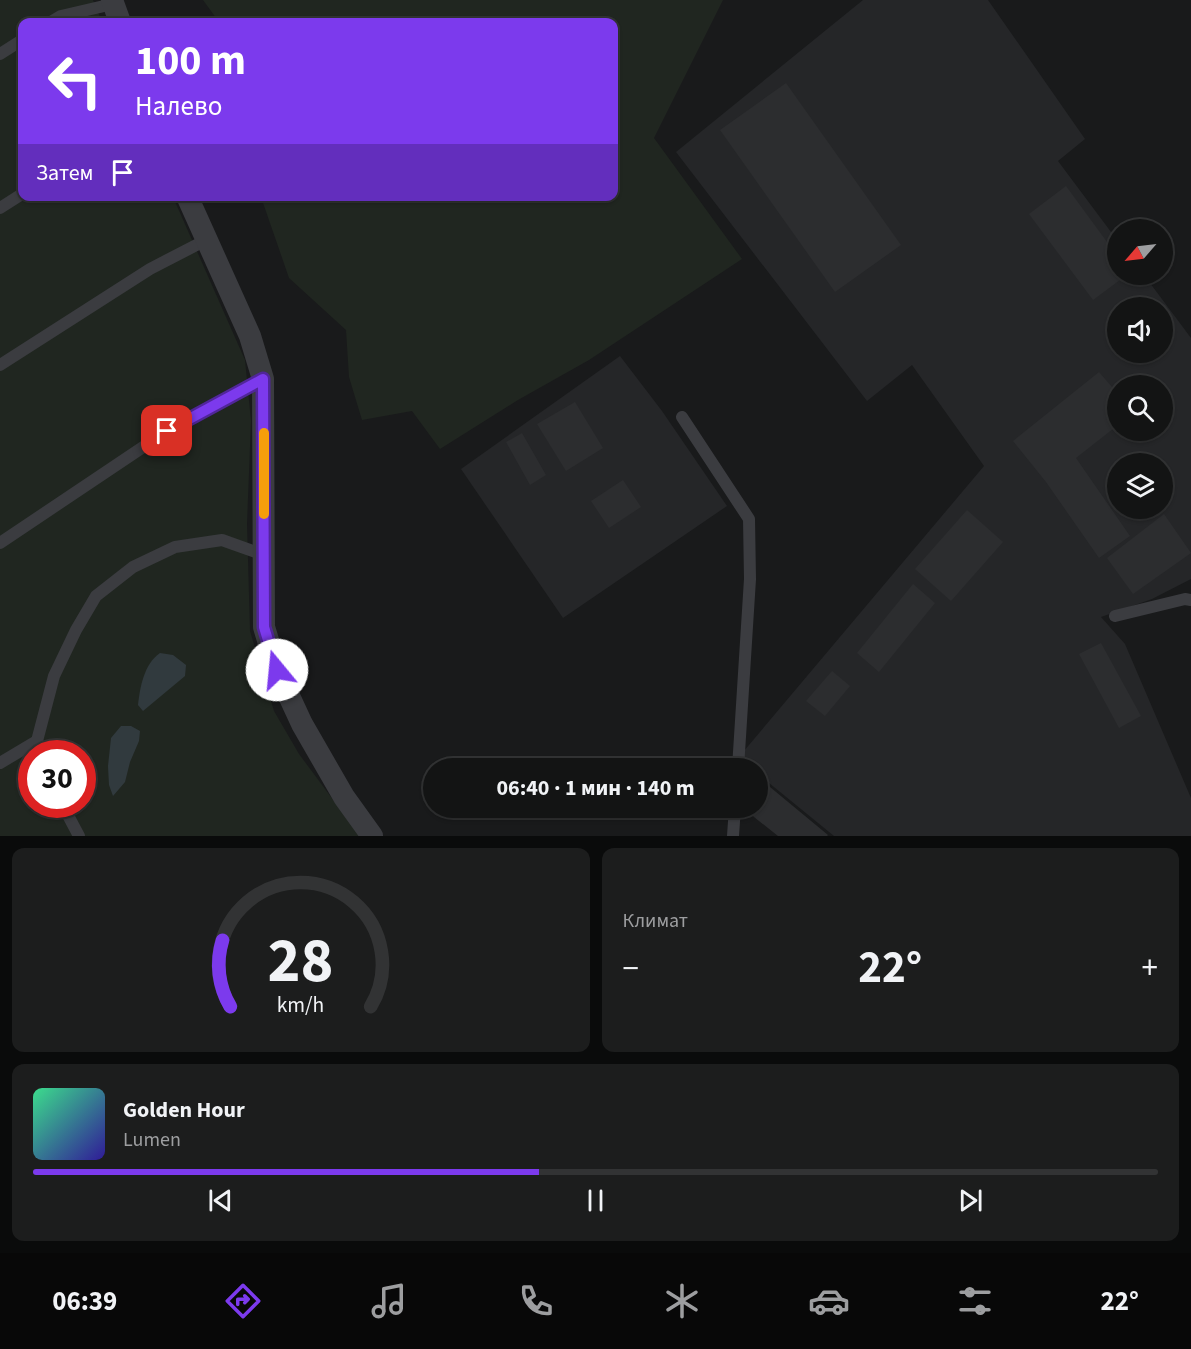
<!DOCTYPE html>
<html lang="ru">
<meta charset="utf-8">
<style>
body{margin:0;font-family:"Source Sans 3",sans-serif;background:#1c1d1d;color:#f1f3f6;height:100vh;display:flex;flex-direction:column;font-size:22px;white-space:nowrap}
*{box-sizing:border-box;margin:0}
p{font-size:20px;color:#9d9ea0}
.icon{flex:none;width:33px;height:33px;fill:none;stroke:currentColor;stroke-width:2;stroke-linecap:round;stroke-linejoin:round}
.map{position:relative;height:836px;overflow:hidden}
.panel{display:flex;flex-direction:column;gap:12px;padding:12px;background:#0a0b0b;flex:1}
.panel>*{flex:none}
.top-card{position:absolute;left:18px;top:18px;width:600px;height:183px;border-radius:12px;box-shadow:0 2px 4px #0004,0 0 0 2px #323334;background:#7c3aed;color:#fff;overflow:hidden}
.needle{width:39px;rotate:242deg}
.buttons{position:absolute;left:1107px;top:219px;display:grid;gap:12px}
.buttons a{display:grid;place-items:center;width:66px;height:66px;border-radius:50%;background:#131414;box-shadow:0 2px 4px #0004,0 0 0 2px #323334;font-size:30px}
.speed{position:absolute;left:18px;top:740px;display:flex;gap:12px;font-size:30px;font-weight:700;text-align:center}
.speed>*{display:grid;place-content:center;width:78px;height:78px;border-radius:50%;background:#131414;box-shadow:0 2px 4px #0004,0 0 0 2px #323334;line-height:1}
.speed .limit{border:9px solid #d22;background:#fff;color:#111}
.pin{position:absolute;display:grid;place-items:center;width:51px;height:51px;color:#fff;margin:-26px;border-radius:12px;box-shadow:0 3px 9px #0006}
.me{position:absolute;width:66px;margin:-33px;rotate:343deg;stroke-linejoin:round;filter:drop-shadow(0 0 4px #0008)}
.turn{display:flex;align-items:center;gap:21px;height:126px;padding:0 18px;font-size:27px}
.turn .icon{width:78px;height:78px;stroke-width:2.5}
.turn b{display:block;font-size:42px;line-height:51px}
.then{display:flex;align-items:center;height:57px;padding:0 18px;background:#0003;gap:12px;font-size:22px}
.big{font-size:45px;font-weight:700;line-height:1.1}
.panel .tile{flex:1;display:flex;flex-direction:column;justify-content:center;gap:9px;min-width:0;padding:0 21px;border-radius:12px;background:#1c1d1d}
.panel .dial{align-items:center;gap:0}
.dial svg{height:156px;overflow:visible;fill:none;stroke:#323334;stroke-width:7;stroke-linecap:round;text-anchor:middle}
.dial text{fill:#f1f3f6;stroke:none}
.song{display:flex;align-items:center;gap:18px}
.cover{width:72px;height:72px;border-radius:9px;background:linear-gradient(135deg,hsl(150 70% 55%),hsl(250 70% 35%))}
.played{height:6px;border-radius:3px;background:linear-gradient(90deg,#7c3aed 45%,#323334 45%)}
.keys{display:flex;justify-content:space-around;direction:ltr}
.heat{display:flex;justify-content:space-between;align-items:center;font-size:33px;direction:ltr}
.panel .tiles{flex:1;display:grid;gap:12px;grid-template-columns:1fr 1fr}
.tile:last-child{grid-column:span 2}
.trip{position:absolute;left:423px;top:758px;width:345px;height:60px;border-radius:30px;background:#131414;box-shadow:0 2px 4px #0004,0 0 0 2px #323334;font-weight:700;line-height:60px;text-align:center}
.tabs{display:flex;height:96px;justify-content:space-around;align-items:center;background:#080808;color:#9d9ea0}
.tabs .icon{width:42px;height:42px}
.tabs .on{color:#7c3aed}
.tabs b{font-size:27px;color:#f1f3f6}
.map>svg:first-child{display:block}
.built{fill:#252628;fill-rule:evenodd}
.green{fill:#202620;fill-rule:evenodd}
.water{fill:#313a3e}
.building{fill:#2c2d2f}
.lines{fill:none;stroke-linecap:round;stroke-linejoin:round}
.service{stroke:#3b3c40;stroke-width:12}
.minor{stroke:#3b3c40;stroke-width:22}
.route-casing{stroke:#51269a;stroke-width:15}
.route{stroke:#7c3aed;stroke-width:10}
.slow{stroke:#f59e0b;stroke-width:10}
</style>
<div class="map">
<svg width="1191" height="836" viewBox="0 0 1191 836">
<rect width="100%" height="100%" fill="#191a1b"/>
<g class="built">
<path d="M863,0H988L1085,139L1058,161L1117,240L1118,274L1144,275L1191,338V579L1152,599L1101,617L1125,644L1191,798V836H834L758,774V768H750L738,758L984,466L912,365L867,401L676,152ZM1118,308H1162V352H1118ZM1118,386H1162V430H1118ZM1118,464H1162V508H1118Z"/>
<path d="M620,356L662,411L727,506L563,618L461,469Z"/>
</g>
<g class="green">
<path d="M0,0H93L102,22H22V196L173,197L245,360L251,421L247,524L250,631L274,711L299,754L360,836H0ZM32,753H82V804H32Z"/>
<path d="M203,0H723L654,138L742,259L589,360L518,400L440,449L412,411L362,420L349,377L346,330L289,278L261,197L614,196V22H219Z"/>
</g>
<g class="water">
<path d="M160,653L173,655L186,665L185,676L143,711L138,705C140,687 144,664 160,653Z"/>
<path d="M121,726H131L140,731L139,741L130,762L125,782L113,796L109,785L108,766L111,738Z"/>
</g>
<g class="building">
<path d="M786,83L901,245L835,292L720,130Z"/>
<path d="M1066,186L1118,257V274H1128L1093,300L1029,214Z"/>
<path d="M1099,372L1118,394V425L1076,458L1130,536L1099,558L1046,482L1013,441Z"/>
<path d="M575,402L603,448L566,471L537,424Z"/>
<path d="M522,433L546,475L530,485L506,442Z"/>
<path d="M623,480L641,507L609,528L591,501Z"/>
<path d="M967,510L1003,542L951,601L915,569Z"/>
<path d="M1164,514L1191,553L1133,594L1107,558Z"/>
<path d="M913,584L935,603L879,672L857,653Z"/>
<path d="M1101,643L1141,716L1119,728L1079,654Z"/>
<path d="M832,671L850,686L825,716L806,701Z"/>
<path d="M770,787L828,835L827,836H778L749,813L754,807H758V803Z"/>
</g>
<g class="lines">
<g class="service">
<path d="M51,22L61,16L113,4"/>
<path d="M0,54L22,40"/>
<path d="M0,208L22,194"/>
<path d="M0,365L150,269L206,240"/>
<path d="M682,417L749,519L750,579L738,768"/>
<path d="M0,543L167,431L263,379"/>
<path d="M1115,616L1185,599L1191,600"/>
<path d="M37,741L42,753"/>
<path d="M0,763L37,741L54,676L76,630L96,596L133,567L175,547L222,540L264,555"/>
<path d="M62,804L79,836"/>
<path d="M733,836L735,807"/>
</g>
<g class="minor">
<path d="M112,0L120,22"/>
<path d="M187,196L250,336L263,379L264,627L277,670L302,724L344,797L372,836"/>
</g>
</g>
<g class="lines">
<defs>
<path id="route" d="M167,431L263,379L264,627L277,670"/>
</defs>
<use href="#route" class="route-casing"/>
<use href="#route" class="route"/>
<path class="slow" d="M264,433V514"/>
</g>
</svg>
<div class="buttons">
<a><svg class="needle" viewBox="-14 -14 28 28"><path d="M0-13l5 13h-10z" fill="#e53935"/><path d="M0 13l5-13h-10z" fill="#9d9ea0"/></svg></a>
<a><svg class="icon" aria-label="sound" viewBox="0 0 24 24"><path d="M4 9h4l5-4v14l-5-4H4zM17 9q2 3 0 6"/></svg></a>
<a><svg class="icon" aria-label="search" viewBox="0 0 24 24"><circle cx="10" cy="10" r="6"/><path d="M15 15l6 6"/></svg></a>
<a><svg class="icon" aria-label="layers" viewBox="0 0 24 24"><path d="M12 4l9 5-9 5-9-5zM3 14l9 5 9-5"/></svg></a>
</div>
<div class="speed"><div class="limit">30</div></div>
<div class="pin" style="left:167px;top:431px;background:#d93025"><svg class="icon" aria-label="arrive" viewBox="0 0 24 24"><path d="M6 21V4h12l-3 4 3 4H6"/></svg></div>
<svg class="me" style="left:277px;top:670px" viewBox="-20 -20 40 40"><circle r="19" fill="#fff"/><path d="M0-13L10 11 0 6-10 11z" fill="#7c3aed"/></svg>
<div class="trip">06:40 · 1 мин · 140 m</div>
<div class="top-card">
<div class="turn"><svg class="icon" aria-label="left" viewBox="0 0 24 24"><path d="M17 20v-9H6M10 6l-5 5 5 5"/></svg><div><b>100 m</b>Налево</div></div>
<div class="then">Затем<svg class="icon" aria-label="arrive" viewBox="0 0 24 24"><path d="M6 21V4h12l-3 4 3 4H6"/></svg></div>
</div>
</div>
<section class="panel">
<div class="tiles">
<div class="tile dial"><svg viewBox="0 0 100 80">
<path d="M14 69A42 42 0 1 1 86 69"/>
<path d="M14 69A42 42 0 0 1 10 35" stroke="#7c3aed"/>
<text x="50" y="56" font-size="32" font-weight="700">28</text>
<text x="50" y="72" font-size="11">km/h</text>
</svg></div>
<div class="tile"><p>Климат</p>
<div class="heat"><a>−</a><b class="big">22°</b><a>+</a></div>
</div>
<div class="tile">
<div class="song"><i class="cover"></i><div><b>Golden Hour</b><p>Lumen</p></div></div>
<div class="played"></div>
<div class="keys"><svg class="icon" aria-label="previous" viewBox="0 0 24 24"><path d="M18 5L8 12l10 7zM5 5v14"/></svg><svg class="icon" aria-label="pause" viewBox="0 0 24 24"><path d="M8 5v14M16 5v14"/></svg><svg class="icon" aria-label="next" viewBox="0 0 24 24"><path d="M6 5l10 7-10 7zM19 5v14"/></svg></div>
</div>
</div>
</section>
<nav class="tabs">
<b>06:39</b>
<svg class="icon on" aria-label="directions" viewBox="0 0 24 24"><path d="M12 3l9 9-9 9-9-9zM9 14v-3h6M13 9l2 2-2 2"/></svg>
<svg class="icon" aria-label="music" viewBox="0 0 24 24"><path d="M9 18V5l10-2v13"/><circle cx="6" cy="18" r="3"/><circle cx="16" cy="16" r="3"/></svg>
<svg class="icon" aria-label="phone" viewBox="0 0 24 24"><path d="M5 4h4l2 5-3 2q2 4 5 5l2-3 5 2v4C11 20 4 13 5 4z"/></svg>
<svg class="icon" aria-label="climate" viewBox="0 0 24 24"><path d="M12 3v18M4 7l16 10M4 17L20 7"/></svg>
<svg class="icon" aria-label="car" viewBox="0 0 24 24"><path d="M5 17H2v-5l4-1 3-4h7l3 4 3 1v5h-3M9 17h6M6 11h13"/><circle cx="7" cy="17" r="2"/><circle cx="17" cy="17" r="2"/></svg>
<svg class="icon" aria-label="filters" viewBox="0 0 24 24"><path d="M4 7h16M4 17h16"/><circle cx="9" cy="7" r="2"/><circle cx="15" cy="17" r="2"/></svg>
<b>22°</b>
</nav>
